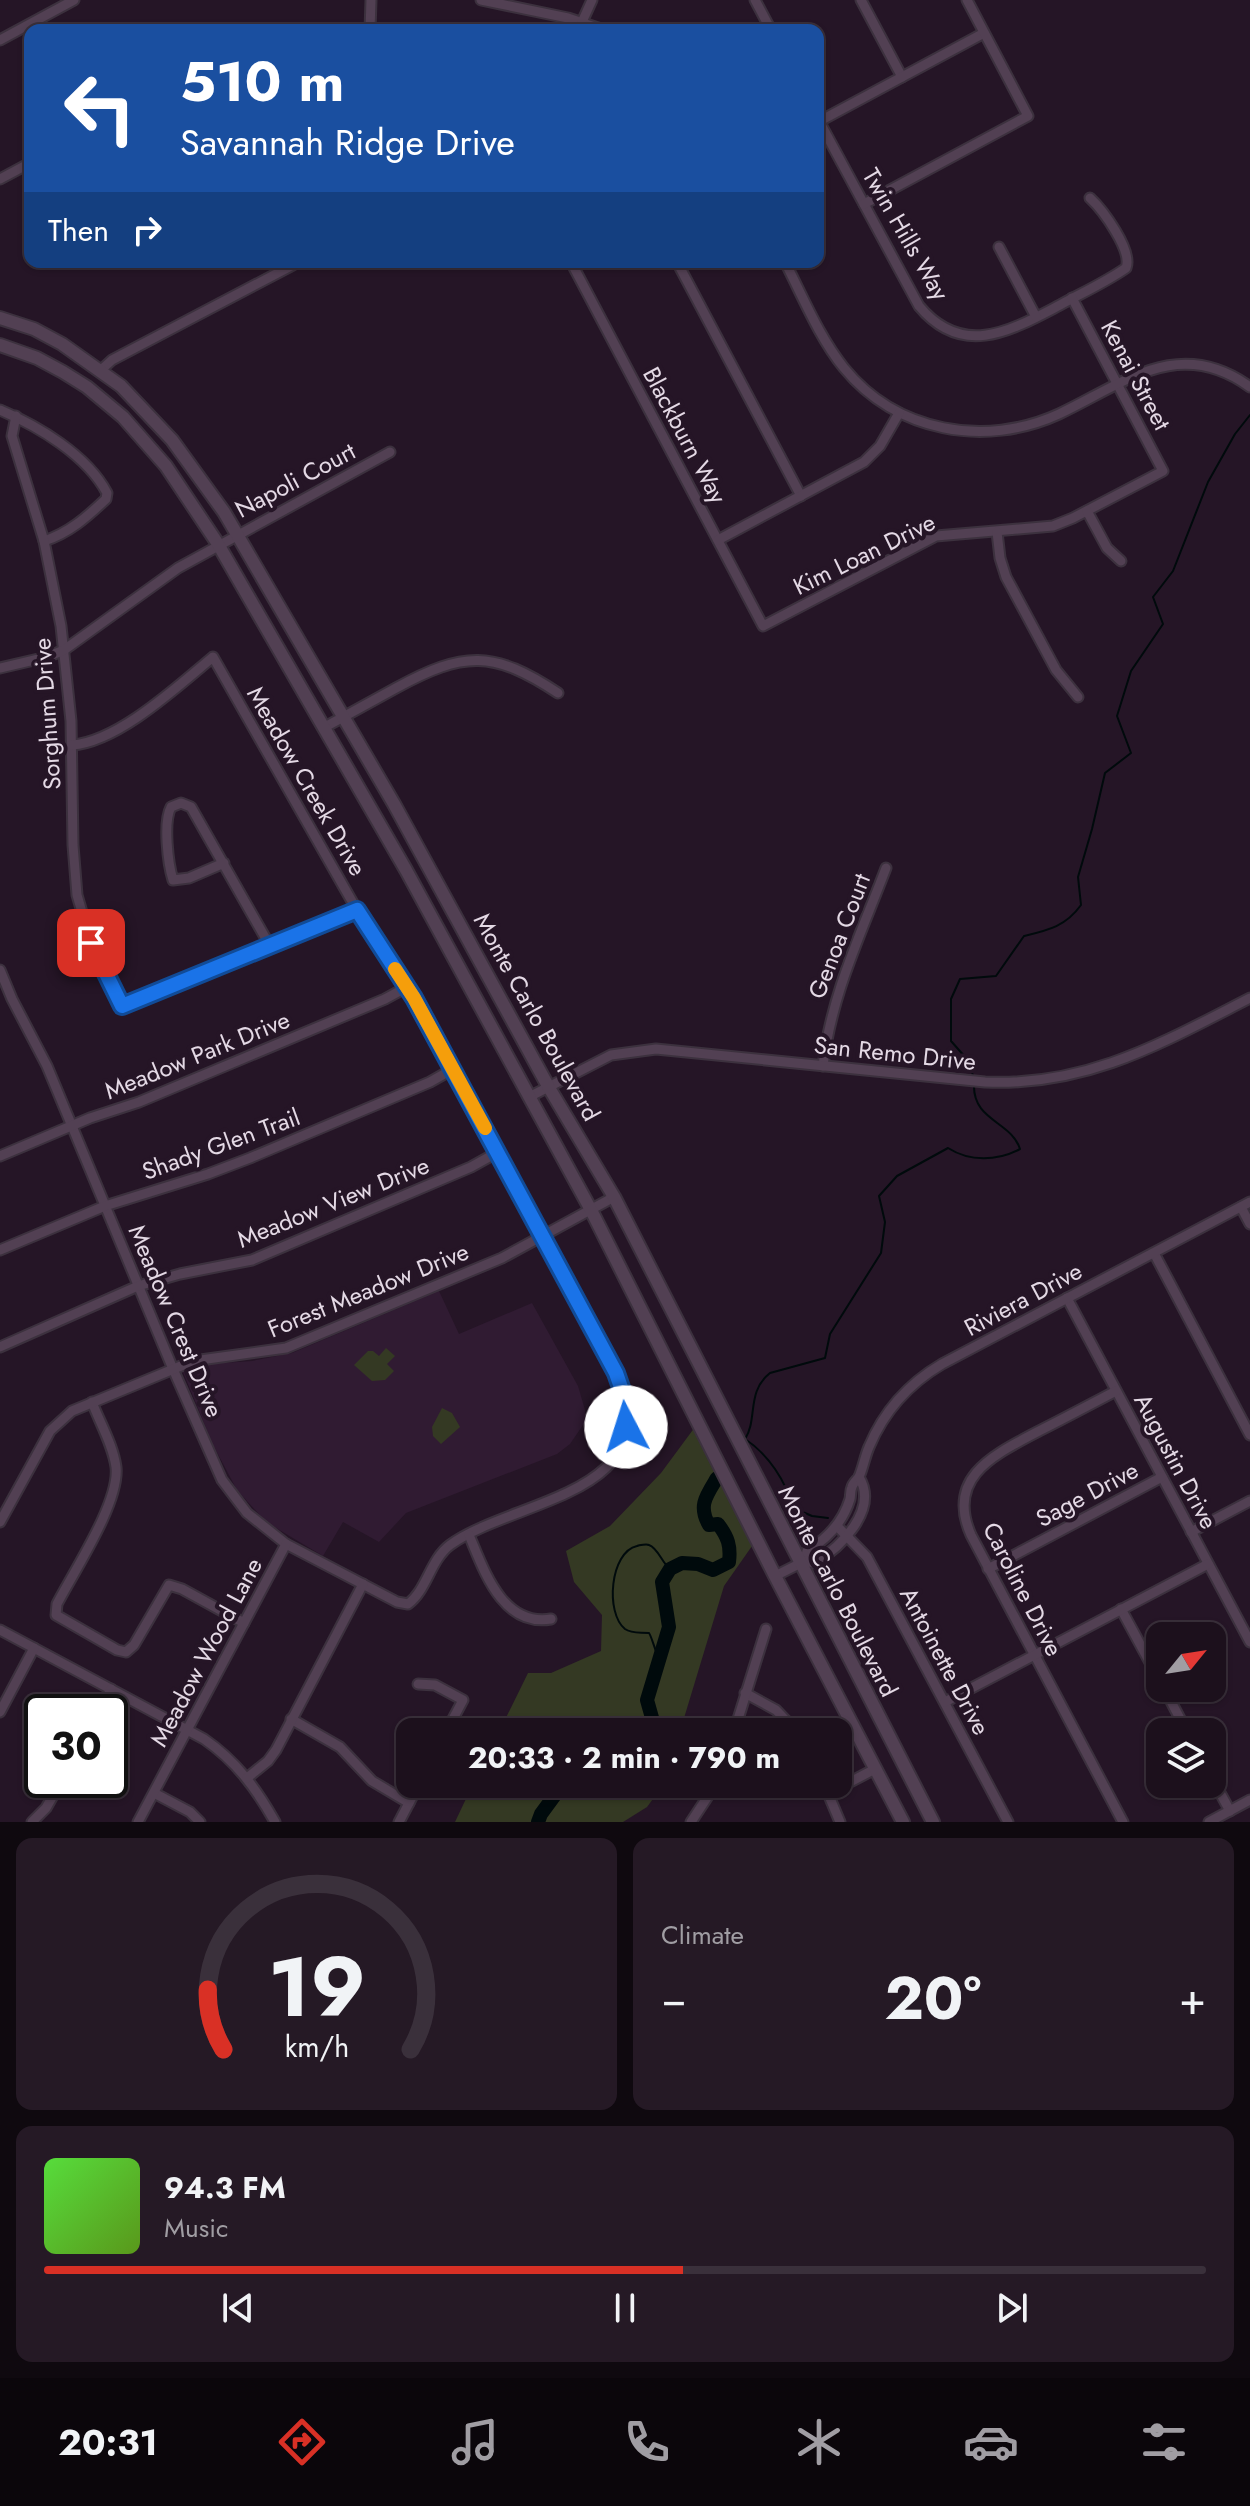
<!DOCTYPE html>
<meta charset="utf-8">
<style>
body{margin:0;font-family:Jost,sans-serif;background:#251925;color:#f1f3f6;height:100vh;display:flex;flex-direction:column;font-size:30px;white-space:nowrap}
*{box-sizing:border-box;margin:0}
p{font-size:26px;color:#a09da3}
.icon{flex:none;width:44px;height:44px;fill:none;stroke:currentColor;stroke-width:2;stroke-linecap:round;stroke-linejoin:round}
.map{position:relative;height:1822px;overflow:hidden}
.drawer{display:flex;flex-direction:column;gap:16px;padding:16px;background:#0f090f;flex:1}
.drawer>*{flex:none}
.guide{position:absolute;left:24px;top:24px;width:800px;height:244px;border-radius:16px;box-shadow:0 2px 6px #0004,0 0 0 2px #3a303b;background:#1a4fa0;color:#fff;overflow:hidden}
.needle{width:52px;rotate:60deg}
.tools{position:absolute;left:1146px;top:1622px;display:grid;gap:16px}
.tools a{display:grid;place-items:center;width:80px;height:80px;border-radius:16px;background:#1c101c;box-shadow:0 2px 6px #0004,0 0 0 2px #3a303b;font-size:40px}
.speed{position:absolute;left:24px;top:1694px;display:flex;gap:16px;font-size:40px;font-weight:700;text-align:center}
.speed>*{display:grid;place-content:center;width:104px;height:104px;border-radius:50%;background:#1c101c;box-shadow:0 2px 6px #0004,0 0 0 2px #3a303b;line-height:1}
.speed .limit{border:4px solid #111;border-radius:12px;background:#fff;color:#111}
.pin{position:absolute;display:grid;place-items:center;width:68px;height:68px;color:#fff;margin:-34px;border-radius:16px;box-shadow:0 4px 12px #0006}
.me{position:absolute;width:88px;margin:-44px;rotate:355deg;stroke-linejoin:round;filter:drop-shadow(0 0 6px #0008)}
.turn{display:flex;align-items:center;gap:28px;height:168px;padding:0 24px;font-size:36px}
.turn .icon{width:104px;height:104px;stroke-width:2.5}
.turn b{display:block;font-size:56px;line-height:68px}
.then{display:flex;align-items:center;height:76px;padding:0 24px;background:#0003;gap:16px;font-size:30px}
.big{font-size:60px;font-weight:700;line-height:1.1}
.drawer .card{flex:1;display:flex;flex-direction:column;justify-content:center;gap:12px;min-width:0;padding:0 28px;border-radius:16px;background:#251925}
.drawer .dial{align-items:center;gap:0}
.dial svg{height:208px;overflow:visible;fill:none;stroke:#3a303b;stroke-width:7;stroke-linecap:round;text-anchor:middle}
.dial text{fill:#f1f3f6;stroke:none}
.song{display:flex;align-items:center;gap:24px}
.cover{width:96px;height:96px;border-radius:12px;background:linear-gradient(135deg,hsl(110 70% 55%),hsl(90 70% 35%))}
.played{height:8px;border-radius:4px;background:linear-gradient(90deg,#d93025 55%,#3a303b 55%)}
.keys{display:flex;justify-content:space-around;direction:ltr}
.heat{display:flex;justify-content:space-between;align-items:center;font-size:44px;direction:ltr}
.drawer .tiles{flex:1;display:grid;gap:16px;grid-template-columns:1fr 1fr}
.card:last-child{grid-column:span 2}
.trip{position:absolute;left:396px;top:1718px;width:456px;height:80px;border-radius:16px;background:#1c101c;box-shadow:0 2px 6px #0004,0 0 0 2px #3a303b;font-weight:700;line-height:80px;text-align:center}
.tab-bar{display:flex;height:128px;justify-content:space-around;align-items:center;background:#0b060b;color:#a09da3}
.tab-bar .icon{width:56px;height:56px}
.tab-bar .current{color:#d93025}
.tab-bar b{font-size:36px;color:#f1f3f6}
.map>svg:first-child{display:block}
.built{fill:#301b32}
.green{fill:#343923}
.lines{fill:none;stroke-linecap:round;stroke-linejoin:round}
.stream{stroke:#000a0c;stroke-width:2}
.river{stroke:#000a0c;stroke-width:14}
.minor-casing{stroke:#3c313e;stroke-width:13}
.secondary-casing{stroke:#3c313e;stroke-width:16}
.minor{stroke:#524053;stroke-width:9}
.secondary{stroke:#524053;stroke-width:12}
.route-casing{stroke:#114b97;stroke-width:20}
.route{stroke:#1a73e8;stroke-width:14}
.slow{stroke:#f59e0b;stroke-width:14}
.labels{text-anchor:middle;dominant-baseline:central;stroke-width:8;stroke-linejoin:round;paint-order:stroke}
.street-label{font-size:24px;fill:#e4d9e5;stroke:#251526}
</style>
<div class="map">
<svg width="1250" height="1822" viewBox="0 0 1250 1822">
<rect width="100%" height="100%" fill="#251526"/>
<path class="built" d="M439,1291L459,1334L532,1303L578,1386L585,1410V1422L570,1444L557,1454L406,1513L379,1542L343,1522L323,1556L266,1522L237,1490L213,1445L183,1372L209,1364L252,1361L292,1353Z"/>
<g class="green">
<path d="M386,1348L395,1356L387,1364L394,1371L385,1380L372,1381L354,1365L368,1351H373L379,1356Z"/>
<path d="M442,1408L452,1413L460,1427L441,1444L433,1436L432,1427Z"/>
<path d="M695,1427L752,1546L724,1586L681,1728L693,1732H499L528,1673H551L601,1651L602,1615L574,1582L566,1551L610,1526L661,1473Z"/>
<path d="M473,1784H664L647,1807L623,1822H455Z"/>
</g>
<g class="lines">
<g class="stream">
<path d="M974,1078L966,1058L951,1041V999L960,979L996,976L1024,936C1049,930 1066,926 1081,905L1078,877L1092,829L1105,773L1131,753L1117,716L1131,671L1163,624L1153,597L1173,571L1208,482L1235,434L1250,415"/>
<path d="M828,1518L812,1516L793,1508C786,1481 768,1454 745,1439C758,1419 746,1392 770,1373L825,1358L830,1334L881,1253L885,1222L879,1196L897,1176L948,1148C970,1162 997,1161 1020,1149C1011,1121 973,1121 974,1085"/>
<path d="M660,1660C655,1652 652,1637 649,1633C640,1632 632,1634 625,1629C605,1613 610,1552 637,1546C639,1545 647,1544 649,1545C658,1548 662,1563 670,1569"/>
</g>
<g class="river">
<path d="M656,1732L647,1700L669,1627L662,1582L670,1569L682,1563L698,1564L713,1570L729,1562C731,1546 728,1537 718,1524L709,1525C698,1506 706,1496 717,1478"/>
<path d="M614,1784L637,1790L642,1784"/>
<path d="M538,1822L541,1814L563,1784"/>
</g>
<defs>
<g id="minor">
<path d="M481,0L568,18L604,30"/>
<path d="M755,0L771,30"/>
<path d="M861,0L902,77"/>
<path d="M582,22L592,0"/>
<path d="M370,30L371,0"/>
<path d="M0,40L74,0"/>
<path d="M818,119L919,306C963,359 1012,330 1060,305C1082,293 1106,282 1126,268C1133,251 1103,210 1090,198"/>
<path d="M818,122L984,33"/>
<path d="M0,179L30,163"/>
<path d="M864,204L1028,116L967,0"/>
<path d="M999,247L1036,317"/>
<path d="M571,262L763,626L936,536L1053,526L1073,518L1163,471L1072,298"/>
<path d="M677,262L801,496"/>
<path d="M785,262C803,297 819,337 844,368C896,432 985,448 1059,414C1123,384 1179,335 1250,387"/>
<path d="M101,370L112,360L293,265"/>
<path d="M0,410C38,426 87,455 107,493L106,499C87,517 69,533 44,541"/>
<path d="M16,416L12,436L44,541L61,626L71,721L73,845L77,895L91,943L122,1006L357,910"/>
<path d="M1087,511L1107,548L1121,561"/>
<path d="M997,532L1000,558L1006,577L1056,670L1078,697"/>
<path d="M718,540L864,462L880,446L899,413"/>
<path d="M0,668L47,657L64,650L178,568L390,452"/>
<path d="M325,727C349,714 372,701 396,688C464,651 493,650 558,693"/>
<path d="M224,863L189,878L173,880C168,864 163,822 171,807L181,803L191,807L270,946"/>
<path d="M0,970L12,999L47,1066L173,1369L222,1480L247,1513L286,1544L397,1602L408,1604C427,1590 430,1560 450,1545C513,1499 666,1496 619,1378L414,998L374,940L213,657C178,686 118,742 72,745"/>
<path d="M823,1066C831,995 861,934 886,868"/>
<path d="M529,1097L611,1055L656,1049L985,1082C1087,1087 1162,1043 1250,998"/>
<path d="M0,1156L90,1118L139,1102L385,999L407,987"/>
<path d="M1241,1207L1250,1224"/>
<path d="M0,1250L105,1206L208,1174L250,1158L430,1082L453,1069"/>
<path d="M1154,1253L1250,1435"/>
<path d="M1067,1298L1250,1642"/>
<path d="M0,1347L138,1286L180,1274L252,1260L471,1167L498,1152"/>
<path d="M1116,1391C1091,1404 1065,1418 1039,1431C996,1454 945,1476 971,1535L1123,1822"/>
<path d="M92,1402C100,1423 113,1445 116,1467C120,1502 74,1571 57,1604L56,1615L117,1650L126,1652L134,1645L169,1585L182,1589L244,1623"/>
<path d="M0,1522L50,1431L72,1411L193,1361L286,1348L502,1258L614,1197"/>
<path d="M837,1526L867,1557L1008,1822"/>
<path d="M1191,1532L1250,1501"/>
<path d="M469,1535C484,1570 502,1627 551,1619"/>
<path d="M805,1561L807,1551C827,1539 843,1522 850,1499C851,1495 850,1491 852,1487C853,1483 857,1480 859,1477C863,1468 865,1456 869,1447C884,1411 908,1384 942,1364L1250,1202"/>
<path d="M988,1569L1162,1477"/>
<path d="M775,1576L805,1561L814,1563C840,1548 879,1510 859,1477"/>
<path d="M1121,1609L1160,1681"/>
<path d="M0,1630L204,1739C236,1761 256,1788 275,1822"/>
<path d="M418,1684L435,1685L463,1700L446,1732"/>
<path d="M1164,1688L1187,1732"/>
<path d="M745,1693L776,1710L797,1732"/>
<path d="M945,1702L1208,1564"/>
<path d="M0,1712L34,1648"/>
<path d="M99,1712L111,1689"/>
<path d="M291,1719L340,1747L372,1781L409,1803"/>
<path d="M734,1732L766,1629"/>
<path d="M247,1778L268,1761L276,1750L363,1584"/>
<path d="M1212,1778L1230,1811"/>
<path d="M824,1784L840,1822"/>
<path d="M154,1793L190,1812L200,1822"/>
<path d="M829,1793L875,1769"/>
<path d="M32,1822L46,1808L62,1780"/>
<path d="M138,1822L286,1544"/>
<path d="M399,1822L419,1784"/>
<path d="M691,1822L716,1784"/>
<path d="M1209,1822L1250,1800"/>
</g>
<g id="secondary">
<path d="M0,318L34,329L62,344L121,386L172,440L224,512L394,804L548,1086L614,1197L933,1822"/>
<path d="M0,345L37,358L63,372L87,387L123,417L166,466L218,544L406,870L591,1210L775,1576L903,1822"/>
</g>
</defs>
<use href="#minor" class="minor-casing"/>
<use href="#secondary" class="secondary-casing"/>
<use href="#minor" class="minor"/>
<use href="#secondary" class="secondary"/>
</g>
<g class="lines">
<defs>
<path id="route" d="M91,943L122,1006L357,910L414,998L616,1373L626,1402V1427"/>
</defs>
<use href="#route" class="route-casing"/>
<use href="#route" class="route"/>
<path class="slow" d="M395,969L414,998L485,1128"/>
</g>
<g class="labels">
<g class="street-label">
<text transform="translate(906 234) rotate(60)">Twin Hills Way</text>
<text transform="translate(1136 375) rotate(62)">Kenai Street</text>
<text transform="translate(685 435) rotate(62)">Blackburn Way</text>
<text transform="translate(295 480) rotate(-28)">Napoli Court</text>
<text transform="translate(864 554) rotate(-26)">Kim Loan Drive</text>
<text transform="translate(47 714) rotate(-94)">Sorghum Drive</text>
<text transform="translate(307 781) rotate(60)">Meadow Creek Drive</text>
<text transform="translate(839 936) rotate(-69)">Genoa Court</text>
<text transform="translate(537 1017) rotate(61)">Monte Carlo Boulevard</text>
<text transform="translate(895 1053) rotate(6)">San Remo Drive</text>
<text transform="translate(197 1055) rotate(-22)">Meadow Park Drive</text>
<text transform="translate(221 1144) rotate(-20)">Shady Glen Trail</text>
<text transform="translate(333 1202) rotate(-22)">Meadow View Drive</text>
<text transform="translate(368 1290) rotate(-22)">Forest Meadow Drive</text>
<text transform="translate(1023 1299) rotate(-28)">Riviera Drive</text>
<text transform="translate(176 1321) rotate(67)">Meadow Crest Drive</text>
<text transform="translate(1176 1461) rotate(62)">Augustin Drive</text>
<text transform="translate(1087 1494) rotate(-28)">Sage Drive</text>
<text transform="translate(1023 1589) rotate(63)">Caroline Drive</text>
<text transform="translate(838 1591) rotate(63)">Monte Carlo Boulevard</text>
<text transform="translate(206 1652) rotate(-62)">Meadow Wood Lane</text>
<text transform="translate(945 1661) rotate(62)">Antoinette Drive</text>
</g>
</g>
</svg>
<div class="tools">
<a><svg class="needle" viewBox="-14 -14 28 28"><path d="M0-13l5 13h-10z" fill="#e53935"/><path d="M0 13l5-13h-10z" fill="#a09da3"/></svg></a>
<a><svg class="icon" aria-label="layers" viewBox="0 0 24 24"><path d="M12 4l9 5-9 5-9-5zM3 14l9 5 9-5"/></svg></a>
</div>
<div class="speed"><div class="limit">30</div></div>
<div class="pin" style="left:91px;top:943px;background:#d93025"><svg class="icon" aria-label="arrive" viewBox="0 0 24 24"><path d="M6 21V4h12l-3 4 3 4H6"/></svg></div>
<svg class="me" style="left:626px;top:1427px" viewBox="-20 -20 40 40"><circle r="19" fill="#fff"/><path d="M0-13L10 11 0 6-10 11z" fill="#1a73e8"/></svg>
<div class="trip">20:33 · 2 min · 790 m</div>
<div class="guide">
<div class="turn"><svg class="icon" aria-label="left" viewBox="0 0 24 24"><path d="M17 20v-9H6M10 6l-5 5 5 5"/></svg><div><b>510 m</b>Savannah Ridge Drive</div></div>
<div class="then">Then<svg class="icon" aria-label="right" viewBox="0 0 24 24"><path d="M7 20v-9h11M14 6l5 5-5 5"/></svg></div>
</div>
</div>
<section class="drawer">
<div class="tiles">
<div class="card dial"><svg viewBox="0 0 100 80">
<path d="M14 69A42 42 0 1 1 86 69"/>
<path d="M14 69A42 42 0 0 1 8 46" stroke="#d93025"/>
<text x="50" y="56" font-size="32" font-weight="700">19</text>
<text x="50" y="72" font-size="11">km/h</text>
</svg></div>
<div class="card"><p>Climate</p>
<div class="heat"><a>−</a><b class="big">20°</b><a>+</a></div>
</div>
<div class="card">
<div class="song"><i class="cover"></i><div><b>94.3 FM</b><p>Music</p></div></div>
<div class="played"></div>
<div class="keys"><svg class="icon" aria-label="previous" viewBox="0 0 24 24"><path d="M18 5L8 12l10 7zM5 5v14"/></svg><svg class="icon" aria-label="pause" viewBox="0 0 24 24"><path d="M8 5v14M16 5v14"/></svg><svg class="icon" aria-label="next" viewBox="0 0 24 24"><path d="M6 5l10 7-10 7zM19 5v14"/></svg></div>
</div>
</div>
</section>
<nav class="tab-bar">
<b>20:31</b>
<svg class="icon current" aria-label="directions" viewBox="0 0 24 24"><path d="M12 3l9 9-9 9-9-9zM9 14v-3h6M13 9l2 2-2 2"/></svg>
<svg class="icon" aria-label="music" viewBox="0 0 24 24"><path d="M9 18V5l10-2v13"/><circle cx="6" cy="18" r="3"/><circle cx="16" cy="16" r="3"/></svg>
<svg class="icon" aria-label="phone" viewBox="0 0 24 24"><path d="M5 4h4l2 5-3 2q2 4 5 5l2-3 5 2v4C11 20 4 13 5 4z"/></svg>
<svg class="icon" aria-label="climate" viewBox="0 0 24 24"><path d="M12 3v18M4 7l16 10M4 17L20 7"/></svg>
<svg class="icon" aria-label="car" viewBox="0 0 24 24"><path d="M5 17H2v-5l4-1 3-4h7l3 4 3 1v5h-3M9 17h6M6 11h13"/><circle cx="7" cy="17" r="2"/><circle cx="17" cy="17" r="2"/></svg>
<svg class="icon" aria-label="filters" viewBox="0 0 24 24"><path d="M4 7h16M4 17h16"/><circle cx="9" cy="7" r="2"/><circle cx="15" cy="17" r="2"/></svg>
</nav>
